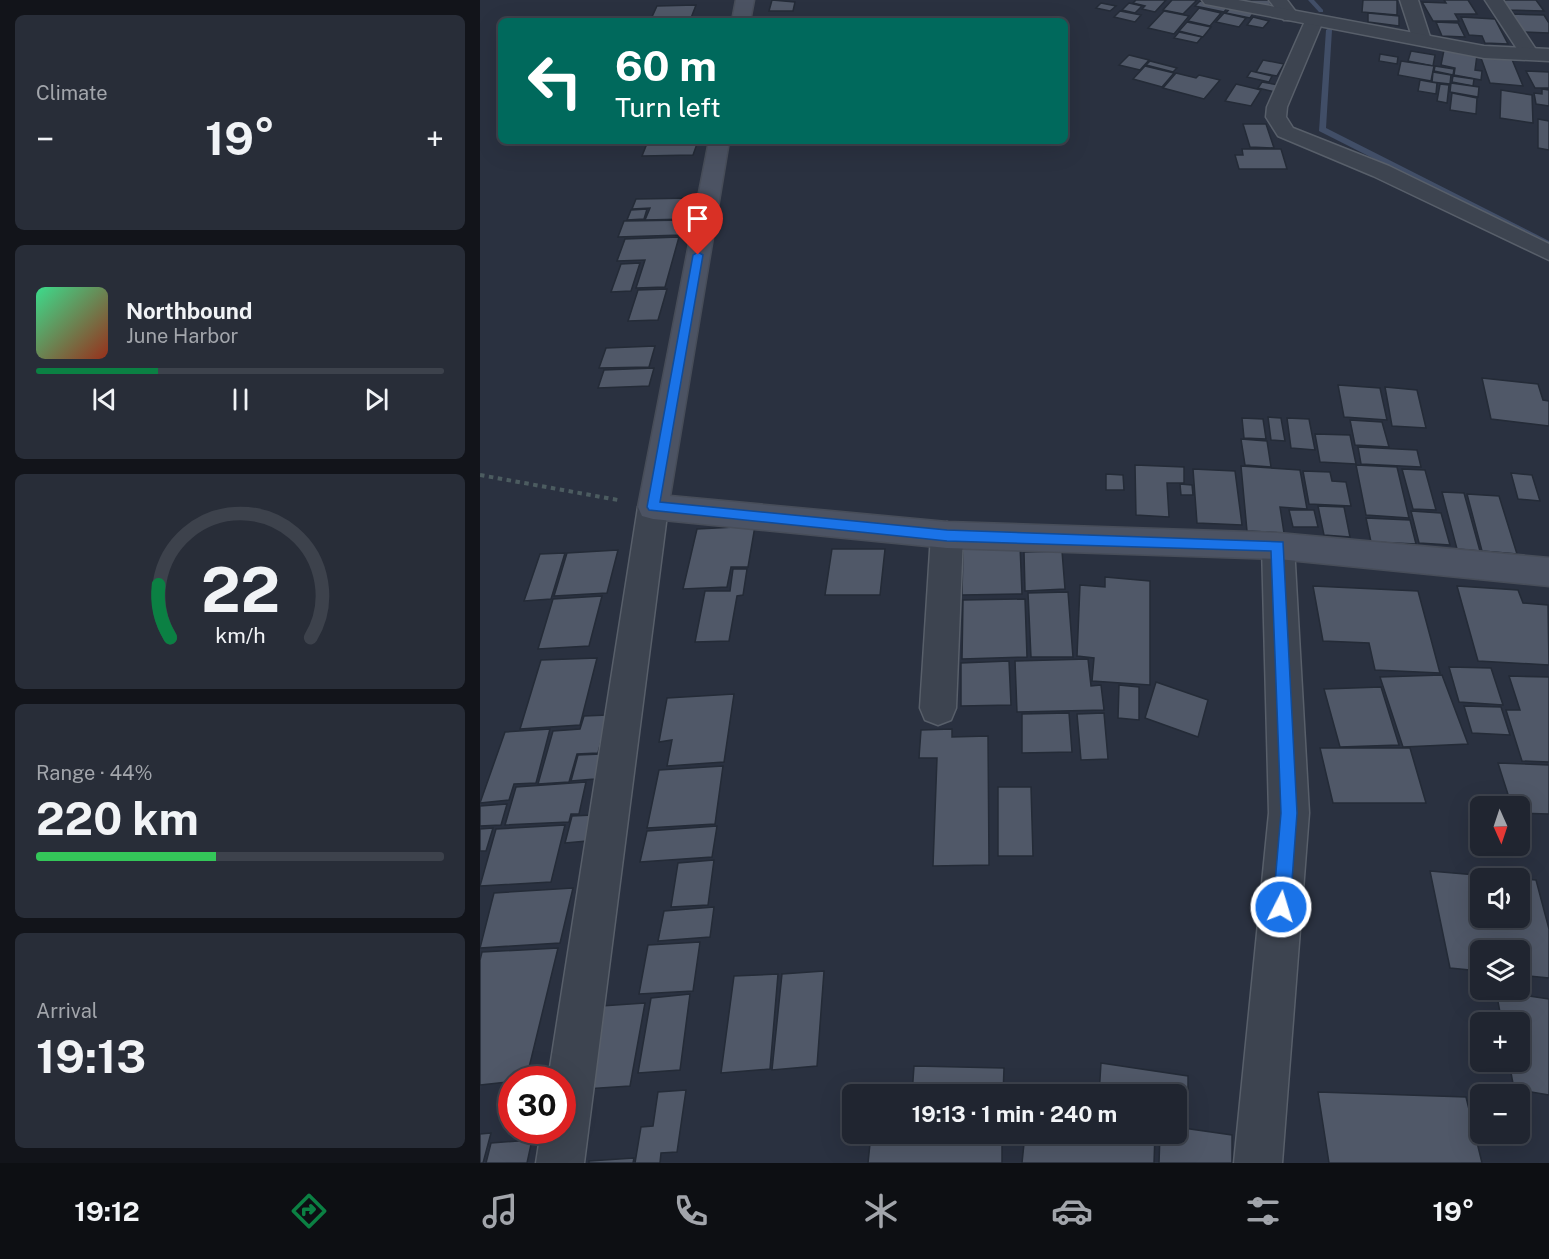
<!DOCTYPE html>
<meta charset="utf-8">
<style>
body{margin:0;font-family:"Public Sans",sans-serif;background:#282d38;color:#f1f3f6;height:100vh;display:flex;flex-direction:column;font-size:22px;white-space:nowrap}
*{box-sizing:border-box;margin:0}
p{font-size:20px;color:#a2a5ab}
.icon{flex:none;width:33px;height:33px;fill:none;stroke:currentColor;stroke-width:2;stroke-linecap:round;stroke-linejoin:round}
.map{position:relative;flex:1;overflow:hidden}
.panel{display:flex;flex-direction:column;gap:15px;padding:15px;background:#12141a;width:480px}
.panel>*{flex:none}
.hud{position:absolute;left:18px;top:18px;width:570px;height:126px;border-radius:9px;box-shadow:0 6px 24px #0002,0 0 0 2px #3d424c;background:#00695c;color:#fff;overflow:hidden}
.needle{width:39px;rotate:177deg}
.fabs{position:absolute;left:990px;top:796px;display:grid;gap:12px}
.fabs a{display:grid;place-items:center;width:60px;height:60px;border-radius:9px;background:#202530;box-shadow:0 6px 24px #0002,0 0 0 2px #3d424c;font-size:30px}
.speed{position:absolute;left:18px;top:1066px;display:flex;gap:12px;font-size:30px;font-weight:700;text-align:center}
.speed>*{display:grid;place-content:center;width:78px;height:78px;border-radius:50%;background:#202530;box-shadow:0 6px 24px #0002,0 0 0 2px #3d424c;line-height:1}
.speed .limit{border:9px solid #d22;background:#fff;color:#111}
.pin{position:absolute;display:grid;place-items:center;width:51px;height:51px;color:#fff;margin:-62px -26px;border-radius:50% 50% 50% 0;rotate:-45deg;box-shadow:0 0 6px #0007}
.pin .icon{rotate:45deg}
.me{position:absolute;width:66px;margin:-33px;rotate:5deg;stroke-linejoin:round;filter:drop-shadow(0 0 4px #0008)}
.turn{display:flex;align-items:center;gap:21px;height:126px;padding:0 18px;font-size:27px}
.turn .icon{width:78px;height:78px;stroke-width:2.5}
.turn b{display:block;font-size:42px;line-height:51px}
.big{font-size:45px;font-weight:700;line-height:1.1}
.panel .card{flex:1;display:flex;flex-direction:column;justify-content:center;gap:9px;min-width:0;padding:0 21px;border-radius:9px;background:#282d38}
.panel .dial{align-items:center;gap:0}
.dial svg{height:156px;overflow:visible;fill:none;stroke:#3d424c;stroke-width:7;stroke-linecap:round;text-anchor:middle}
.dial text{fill:#f1f3f6;stroke:none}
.song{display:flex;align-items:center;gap:18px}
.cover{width:72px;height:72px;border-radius:9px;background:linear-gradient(135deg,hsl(150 70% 55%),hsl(10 70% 35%))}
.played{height:6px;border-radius:3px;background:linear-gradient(90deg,#0b8043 30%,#3d424c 30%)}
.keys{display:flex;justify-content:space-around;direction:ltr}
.heat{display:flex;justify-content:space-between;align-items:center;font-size:33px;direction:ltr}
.charge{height:9px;border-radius:4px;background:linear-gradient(90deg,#34c759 44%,#3d424c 0)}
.trip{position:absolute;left:362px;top:1084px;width:345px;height:60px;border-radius:9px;background:#202530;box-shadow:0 6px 24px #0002,0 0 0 2px #3d424c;font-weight:700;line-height:60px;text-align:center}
.tabs{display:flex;height:96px;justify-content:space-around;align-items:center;background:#0d0f13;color:#a2a5ab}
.tabs .icon{width:42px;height:42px}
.tabs .on{color:#0b8043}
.tabs b{font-size:27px;color:#f1f3f6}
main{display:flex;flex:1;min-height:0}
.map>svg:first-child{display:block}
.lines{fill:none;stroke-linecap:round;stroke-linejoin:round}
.stream{fill:#414e67;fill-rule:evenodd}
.building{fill:#505868;stroke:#242b37;stroke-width:1.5;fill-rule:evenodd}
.minor-casing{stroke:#585f6a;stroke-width:3}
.tertiary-casing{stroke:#585f6a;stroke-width:3}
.secondary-casing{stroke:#474d59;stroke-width:3}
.path{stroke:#4c5c60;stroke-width:4;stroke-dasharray:4.5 4.5;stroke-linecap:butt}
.minor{fill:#3d4450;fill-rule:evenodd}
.tertiary{fill:#3d4450;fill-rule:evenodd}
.secondary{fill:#4c5363;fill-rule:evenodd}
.route{fill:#1a73e8;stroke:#114b97;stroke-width:1.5}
</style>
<main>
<section class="panel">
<div class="card"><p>Climate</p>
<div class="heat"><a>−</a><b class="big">19°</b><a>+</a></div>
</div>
<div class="card">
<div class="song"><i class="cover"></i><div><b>Northbound</b><p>June Harbor</p></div></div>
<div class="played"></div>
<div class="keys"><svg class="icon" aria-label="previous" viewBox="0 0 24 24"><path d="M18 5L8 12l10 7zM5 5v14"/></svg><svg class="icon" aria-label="pause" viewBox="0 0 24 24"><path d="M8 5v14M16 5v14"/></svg><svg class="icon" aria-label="next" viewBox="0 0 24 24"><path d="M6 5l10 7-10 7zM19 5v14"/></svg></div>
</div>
<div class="card dial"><svg viewBox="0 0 100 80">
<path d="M14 69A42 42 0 1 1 86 69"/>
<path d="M14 69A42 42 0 0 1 8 42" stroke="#0b8043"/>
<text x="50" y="56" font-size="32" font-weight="700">22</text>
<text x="50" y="72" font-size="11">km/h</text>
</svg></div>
<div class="card"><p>Range · 44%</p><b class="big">220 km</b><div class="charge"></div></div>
<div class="card"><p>Arrival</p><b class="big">19:13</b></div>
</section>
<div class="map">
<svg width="1069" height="1163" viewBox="0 0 1069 1163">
<rect width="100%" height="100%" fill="#2a3140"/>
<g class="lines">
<g class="stream">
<path d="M828,0H834L843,10V12H839Z"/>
<path d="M849,28L852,30L846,128L1069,241V247L839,131L846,30Z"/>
</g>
</g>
<g class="building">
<path d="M292,0L315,2L313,11H289Z"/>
<path d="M656,0H686L675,12L662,9L665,6L653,3Z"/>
<path d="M692,0H717L703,14L683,10Z"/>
<path d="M749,0H791L790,7Z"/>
<path d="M883,0H917V15L882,12Z"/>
<path d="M964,0H988L997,14H975L979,21H953L942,2L966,3Z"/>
<path d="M1021,0H1056L1064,11L1027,10Z"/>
<path d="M720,1L748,7L744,12L715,6Z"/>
<path d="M621,3L636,6L630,11L616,8Z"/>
<path d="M649,3L662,6L655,13L642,10Z"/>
<path d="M216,5L211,18L171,19L177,6Z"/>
<path d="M751,7L774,12L770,18L746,13Z"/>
<path d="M719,8L741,13L730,26L708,21Z"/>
<path d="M640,11L661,15L655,22L634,17Z"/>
<path d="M684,11L709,16L694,34L668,28Z"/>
<path d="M744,13L766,18L759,27L736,22Z"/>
<path d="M888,13L919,16V26L888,22Z"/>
<path d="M1030,14L1064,15L1069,23V33L1042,32Z"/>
<path d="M773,17L789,21L783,28L767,25Z"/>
<path d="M981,17L1015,19L1028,44L1005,43L1002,36L989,35Z"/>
<path d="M707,22L731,27L723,37L699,31Z"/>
<path d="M956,22L978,23L985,37L962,36Z"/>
<path d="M699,32L722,37L717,43L694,38Z"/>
<path d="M964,50L997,55L995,70L1002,71L1001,80L974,75L975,68L961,65Z"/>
<path d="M931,51L955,55L953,66L928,61Z"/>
<path d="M900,54L918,57L917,64L899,61Z"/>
<path d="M649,55L669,60L660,70L639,65Z"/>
<path d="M1000,55L1031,57L1043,86L1010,83Z"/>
<path d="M783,60L804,64L797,76L776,72Z"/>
<path d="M670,61L697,68L693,72L666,65Z"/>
<path d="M921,61L954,66L951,81L918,75Z"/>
<path d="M665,66L694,73L682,87L653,79Z"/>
<path d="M955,66L974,69L973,75L954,71Z"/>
<path d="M771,71L792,76L789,82L767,77Z"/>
<path d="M1046,71L1069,72V88H1055Z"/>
<path d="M953,72L971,75L970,84L952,82Z"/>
<path d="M696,73L716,78L719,75L740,80L724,99L683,88Z"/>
<path d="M973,76L994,79L993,86L972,82Z"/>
<path d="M940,80L957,83L956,94L938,91Z"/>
<path d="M782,82L799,85L795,92L778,88Z"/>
<path d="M971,83L999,87L998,97L970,92Z"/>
<path d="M756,84L781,90L771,106L745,101Z"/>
<path d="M960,84L969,85L967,103L957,101Z"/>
<path d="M1062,89L1069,90V106L1056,104L1054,93L1062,94Z"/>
<path d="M1021,90L1052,95L1053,123L1020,118Z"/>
<path d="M972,93L997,98L996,114L970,110Z"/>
<path d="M1058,119L1069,121V150L1058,148Z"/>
<path d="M763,124H786L794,148L770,147Z"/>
<path d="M168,141H218L213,155L162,156Z"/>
<path d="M762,149H801L807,169H759L755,155H763Z"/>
<path d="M214,198L208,219L165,220L170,208L152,209L156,199Z"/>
<path d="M167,209L164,219L147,220L151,210Z"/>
<path d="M207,220L202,235L138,237L144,221Z"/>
<path d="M199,237L185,287L156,288L165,260L137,261L145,239Z"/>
<path d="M160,263L151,291L131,292L141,264Z"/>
<path d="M187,289L178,320L148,321L158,290Z"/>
<path d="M175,346L169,367L119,368L126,348Z"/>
<path d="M174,368L169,386L118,388L124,370Z"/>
<path d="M1002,378L1058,384L1063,400L1069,401V426L1011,419Z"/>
<path d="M858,385L900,388L907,420L864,417Z"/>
<path d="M905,387L937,390L946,428L912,426Z"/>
<path d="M788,417L801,418L805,441L791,440Z"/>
<path d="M762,418L783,419L786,439L764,438Z"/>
<path d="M807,418L829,419L835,450L811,448Z"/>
<path d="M870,420L902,422L909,447L875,445Z"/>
<path d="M835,434L870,435L876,464L840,462Z"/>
<path d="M761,439L787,441L791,467L765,465Z"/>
<path d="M878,447L937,450L941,467L881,464Z"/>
<path d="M655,465L704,467V483H687L689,517L656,515Z"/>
<path d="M876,465L917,467L929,518L886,515Z"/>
<path d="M761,466L820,470L827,509L800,507L804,533L767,531Z"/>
<path d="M713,469L755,471L762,525L717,523Z"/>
<path d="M922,469L945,470L956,510L933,509Z"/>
<path d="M823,471L850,472L852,481L866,482L871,506L829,504Z"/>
<path d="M1031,473L1052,475L1060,501L1038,499Z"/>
<path d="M626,474L643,475L644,490H626Z"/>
<path d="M700,484L712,485L713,495H701Z"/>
<path d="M962,492L984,493L1000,551L977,549Z"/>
<path d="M987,494L1019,496L1037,554L1002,551Z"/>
<path d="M838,506L864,507L870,537L844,535Z"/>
<path d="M809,510H834L838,527H813Z"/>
<path d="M931,511L961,513L970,545L939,543Z"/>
<path d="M886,518L930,520L936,544L891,542Z"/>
<path d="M275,526L268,567H251L247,587L203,589L217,529Z"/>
<path d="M540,545L542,594L482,595L483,546Z"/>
<path d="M352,549H405L400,595H345Z"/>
<path d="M138,550L127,593L74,596L87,553Z"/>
<path d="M582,551L585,589L545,591L544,552Z"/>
<path d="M85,553L71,599L44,601L60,554Z"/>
<path d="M253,569H267L263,595L257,596L249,641L215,642L225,591H250Z"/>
<path d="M625,577L670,581V685L612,681L614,658L597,656L600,585L625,587Z"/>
<path d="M833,586L938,591L960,673L895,670L889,643L843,641Z"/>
<path d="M977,586L1038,590L1043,603L1068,605L1069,665L998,661Z"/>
<path d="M588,592L593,657H551L548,593Z"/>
<path d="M122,596L109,646L58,649L73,599Z"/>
<path d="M545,599L547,657L482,659L483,600Z"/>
<path d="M117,658L100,725L40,729L61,660Z"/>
<path d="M608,659L611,686L621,685L624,710L537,712L535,661Z"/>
<path d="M529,661L531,705L481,706V663Z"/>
<path d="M969,667L1011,668L1023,705L979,702Z"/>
<path d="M962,675L988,744L923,747L900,677Z"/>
<path d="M1029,676L1069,677V762L1042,761L1026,710H1040Z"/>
<path d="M676,682L728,700L718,737L665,718Z"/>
<path d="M639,685L659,687V720L638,718Z"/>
<path d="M901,687L919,745L860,747L844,689Z"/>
<path d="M254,694L244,762L187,766L192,740L179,742L187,698Z"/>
<path d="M984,706L1021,707L1030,735L992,733Z"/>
<path d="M589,713L592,752L542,753V714Z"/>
<path d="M624,713L628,759L601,760L597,714Z"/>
<path d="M128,715L118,753L97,754L89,782L58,784L73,731L100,729L104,716Z"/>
<path d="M70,729L56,783L34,784L29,800L0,803L25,732Z"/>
<path d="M472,729V737L508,736L509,865L453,866L457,758H439L441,730Z"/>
<path d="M840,748H930L946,803H853Z"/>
<path d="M121,754L115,779L91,781L98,755Z"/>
<path d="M1018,763L1069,765V814L1040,813V807H1032Z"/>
<path d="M243,766L235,824L167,828L179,770Z"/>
<path d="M106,782L99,814H91L89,822L25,825L36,787Z"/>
<path d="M518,787H551L553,856H518Z"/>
<path d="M27,804L21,825L0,826V806Z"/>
<path d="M113,815L107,841L85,843L92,816Z"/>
<path d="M85,825L71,882L0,886L16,829Z"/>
<path d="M237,826L232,857L160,862L167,831Z"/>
<path d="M13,828L6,851H0V829Z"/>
<path d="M234,860L228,905L191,907L198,863Z"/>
<path d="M950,871L1056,880L1069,929V978L1040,975V951H1000V971L970,968ZM1000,879H1040V918H1000Z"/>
<path d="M93,888L80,943L0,948L14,893Z"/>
<path d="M234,907L230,937L178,941L184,911Z"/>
<path d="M220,942L213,991L159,994L168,945Z"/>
<path d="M78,948L46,1080L0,1085V960L2,952Z"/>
<path d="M344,971L337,1066L292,1070L302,974Z"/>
<path d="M298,974L290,1069L241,1073L254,976Z"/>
<path d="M1016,991L1069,999V1095L1034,1089L1029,1062H1040V1023H1022Z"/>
<path d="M210,994L200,1070L158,1073L171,998Z"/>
<path d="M165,1003L150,1086L105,1089L121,1006Z"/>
<path d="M621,1063L708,1076V1125L696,1123V1095H619Z"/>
<path d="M434,1066L524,1068L523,1095H432Z"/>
<path d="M206,1090L197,1152L181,1153L180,1163H155L161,1127L173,1126L178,1092Z"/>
<path d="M838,1092L986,1097L1002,1163H849Z"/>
<path d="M696,1127L752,1135V1163H679L680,1134H696Z"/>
<path d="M11,1133L3,1163H0V1134Z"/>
<path d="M391,1134H522V1163H388Z"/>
<path d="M545,1134H675L674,1163H542Z"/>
<path d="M52,1140L47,1163H6L11,1143Z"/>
<path d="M154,1158L153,1163H109V1161Z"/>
</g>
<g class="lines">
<defs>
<g id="minor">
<path d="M789,0H807L819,16L816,20H804Z"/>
<path d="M920,0H938L951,40L948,44H936L933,40Z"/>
<path d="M1005,0H1023L1059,54L1057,58H1043Z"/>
<path d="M834,16L840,17L843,21L807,107L806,117L813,128L909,166L1069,244V260L893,176L798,136L786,117L787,107L825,21L828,17Z"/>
<path d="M467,522L478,526L483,535L476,708L471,720L458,725L445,720L440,708L451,535L456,526Z"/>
<path d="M798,533L809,537L814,546L829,813L802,1163H754L789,813L782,546L787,537Z"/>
</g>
<g id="tertiary">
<path d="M722,0H758L1004,46L1069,49V61L1004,58L731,5L725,4Z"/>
<path d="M173,495L184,498L188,507L104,1163H56L61,1131H82V1080H68L158,507L162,498Z"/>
</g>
<g id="secondary">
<path d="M256,0H274L270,21H252Z"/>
<path d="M229,141H249L190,496L467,522L798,533L1069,558V586L798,559L467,548L173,519L162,516L158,507Z"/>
</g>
</defs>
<use href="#minor" class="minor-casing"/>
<use href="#tertiary" class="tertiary-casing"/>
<use href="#secondary" class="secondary-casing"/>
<path class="path" d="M0,475L138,500"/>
<use href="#minor" class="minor"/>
<use href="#tertiary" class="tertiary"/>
<use href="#secondary" class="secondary"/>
</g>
<path class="route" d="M218,252L223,255L180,502L467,530L803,542L817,813L810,907L807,913L801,915L795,913L793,907L801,813L791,551L467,541L169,510L167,507L213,255Z"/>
</svg>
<div class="fabs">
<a><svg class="needle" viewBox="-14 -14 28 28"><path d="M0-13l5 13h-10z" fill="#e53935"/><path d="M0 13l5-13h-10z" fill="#a2a5ab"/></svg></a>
<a><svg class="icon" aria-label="sound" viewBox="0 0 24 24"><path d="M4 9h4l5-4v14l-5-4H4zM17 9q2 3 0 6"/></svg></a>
<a><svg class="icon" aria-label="layers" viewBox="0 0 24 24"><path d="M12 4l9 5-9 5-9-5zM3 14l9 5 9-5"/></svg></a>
<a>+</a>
<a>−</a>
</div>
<div class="speed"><div class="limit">30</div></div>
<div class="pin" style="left:218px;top:255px;background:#d93025"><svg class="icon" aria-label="arrive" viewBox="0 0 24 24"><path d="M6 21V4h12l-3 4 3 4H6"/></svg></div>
<svg class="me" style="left:801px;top:907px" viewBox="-20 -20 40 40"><circle r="17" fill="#1a73e8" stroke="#fff" stroke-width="3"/><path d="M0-11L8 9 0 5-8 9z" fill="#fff"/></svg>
<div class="trip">19:13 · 1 min · 240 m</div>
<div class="hud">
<div class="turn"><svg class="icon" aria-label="left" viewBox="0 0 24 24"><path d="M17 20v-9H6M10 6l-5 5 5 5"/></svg><div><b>60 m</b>Turn left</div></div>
</div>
</div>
</main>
<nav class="tabs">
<b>19:12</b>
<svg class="icon on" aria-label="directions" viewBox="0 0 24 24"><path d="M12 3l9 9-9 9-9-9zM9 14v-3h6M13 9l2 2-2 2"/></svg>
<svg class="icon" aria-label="music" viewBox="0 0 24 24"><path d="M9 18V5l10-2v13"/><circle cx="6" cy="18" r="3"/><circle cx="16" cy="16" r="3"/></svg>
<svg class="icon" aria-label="phone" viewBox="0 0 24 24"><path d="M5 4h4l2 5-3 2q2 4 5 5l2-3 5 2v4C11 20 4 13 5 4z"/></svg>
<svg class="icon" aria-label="climate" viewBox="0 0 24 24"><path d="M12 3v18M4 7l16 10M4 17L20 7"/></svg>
<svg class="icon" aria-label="car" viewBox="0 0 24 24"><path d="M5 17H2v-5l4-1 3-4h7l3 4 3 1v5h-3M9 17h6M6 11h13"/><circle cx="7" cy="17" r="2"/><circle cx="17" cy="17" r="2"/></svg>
<svg class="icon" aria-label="filters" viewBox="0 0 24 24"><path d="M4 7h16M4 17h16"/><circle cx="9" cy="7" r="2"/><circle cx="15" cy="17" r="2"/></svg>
<b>19°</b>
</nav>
